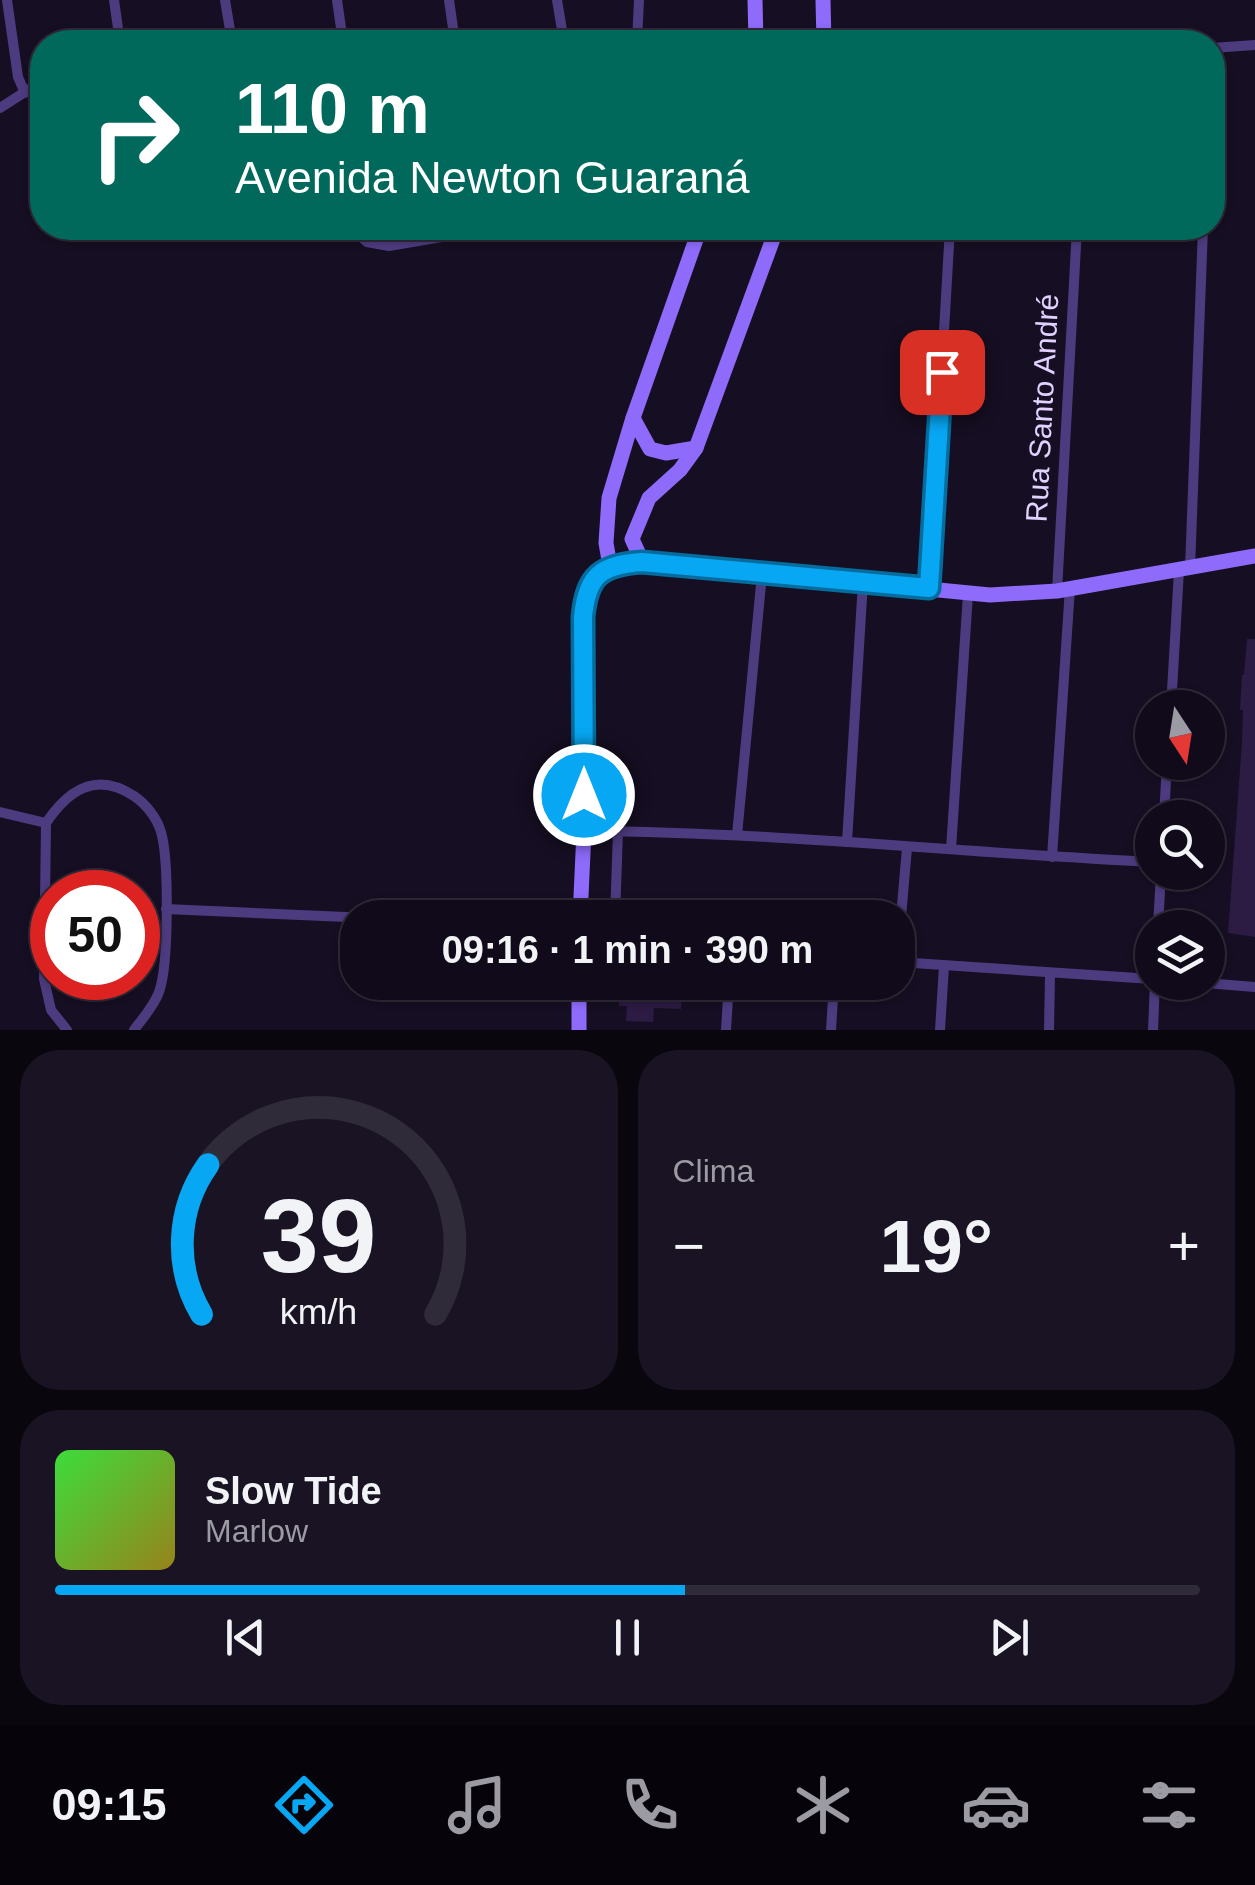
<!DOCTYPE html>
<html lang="pt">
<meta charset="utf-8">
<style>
body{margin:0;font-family:Helvetica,sans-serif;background:#191323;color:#f1f3f6;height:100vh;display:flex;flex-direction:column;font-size:38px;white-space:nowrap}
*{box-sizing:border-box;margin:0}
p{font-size:32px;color:#9c9aa2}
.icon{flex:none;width:55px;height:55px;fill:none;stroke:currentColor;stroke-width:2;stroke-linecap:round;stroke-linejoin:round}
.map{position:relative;height:1030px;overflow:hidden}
.side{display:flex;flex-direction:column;gap:20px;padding:20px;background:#09060e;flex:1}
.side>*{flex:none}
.top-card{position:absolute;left:30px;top:30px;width:1195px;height:210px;border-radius:40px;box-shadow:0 2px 8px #0004,0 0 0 2px #302b39;background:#00695c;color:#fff;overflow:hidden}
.needle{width:65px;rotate:168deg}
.fabs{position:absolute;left:1135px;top:690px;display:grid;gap:20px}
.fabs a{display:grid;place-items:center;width:90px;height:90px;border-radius:50%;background:#100a1a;box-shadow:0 2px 8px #0004,0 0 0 2px #302b39;font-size:50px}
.speed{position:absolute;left:30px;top:870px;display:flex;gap:20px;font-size:50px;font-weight:700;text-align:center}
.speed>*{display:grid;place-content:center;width:130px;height:130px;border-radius:50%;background:#100a1a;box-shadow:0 2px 8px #0004,0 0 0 2px #302b39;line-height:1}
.speed .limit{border:15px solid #d22;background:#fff;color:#111}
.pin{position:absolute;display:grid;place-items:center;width:85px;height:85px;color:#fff;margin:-42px;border-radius:20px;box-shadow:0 5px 15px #0006}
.me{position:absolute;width:110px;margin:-55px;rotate:0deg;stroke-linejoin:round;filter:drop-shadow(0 0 8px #0008)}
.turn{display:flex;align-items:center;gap:35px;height:210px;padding:0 40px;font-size:45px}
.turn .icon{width:130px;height:130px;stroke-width:2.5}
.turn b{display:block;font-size:70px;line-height:85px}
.big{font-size:75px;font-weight:600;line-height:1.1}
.side .widget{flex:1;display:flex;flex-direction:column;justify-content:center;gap:15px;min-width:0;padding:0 35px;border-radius:40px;background:#191323}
.side .dial{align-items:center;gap:0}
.dial svg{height:260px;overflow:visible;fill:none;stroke:#302b39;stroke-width:7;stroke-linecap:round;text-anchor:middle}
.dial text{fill:#f1f3f6;stroke:none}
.song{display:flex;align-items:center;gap:30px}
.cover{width:120px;height:120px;border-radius:15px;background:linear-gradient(135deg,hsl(120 70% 55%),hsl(50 70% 35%))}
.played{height:10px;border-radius:5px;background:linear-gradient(90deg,#08a7f3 55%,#302b39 55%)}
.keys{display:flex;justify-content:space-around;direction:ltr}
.heat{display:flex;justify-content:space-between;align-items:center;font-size:55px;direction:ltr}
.side .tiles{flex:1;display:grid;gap:20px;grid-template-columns:1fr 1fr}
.widget:last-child{grid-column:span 2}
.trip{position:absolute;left:340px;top:900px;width:575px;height:100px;border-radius:40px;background:#100a1a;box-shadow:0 2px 8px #0004,0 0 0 2px #302b39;font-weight:600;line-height:100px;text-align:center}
.tab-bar{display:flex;height:160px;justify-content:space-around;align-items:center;background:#06040a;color:#9c9aa2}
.tab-bar .icon{width:70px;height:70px}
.tab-bar .selected{color:#08a7f3}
.tab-bar b{font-size:45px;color:#f1f3f6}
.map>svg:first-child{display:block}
.building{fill:#2c1b42}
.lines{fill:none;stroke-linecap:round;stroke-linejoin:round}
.street{stroke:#4d3b7f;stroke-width:10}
.secondary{stroke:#8e6bfa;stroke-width:15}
.route-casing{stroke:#056d9e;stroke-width:25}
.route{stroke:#08a7f3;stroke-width:18}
.labels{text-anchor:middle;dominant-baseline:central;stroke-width:10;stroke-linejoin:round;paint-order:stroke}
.street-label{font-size:30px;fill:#e0d1fe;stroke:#160e22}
</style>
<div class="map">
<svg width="1255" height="1030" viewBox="0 0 1255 1030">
<rect width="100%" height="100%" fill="#160e22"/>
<g class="building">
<path d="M1247,639H1255V937L1228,933L1242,742L1243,710H1240L1242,675H1244Z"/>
<path d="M604,982H682L681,1009L654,1008L653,1022L626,1021L627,1006H619V998L603,997Z"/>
</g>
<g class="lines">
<g class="street">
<path d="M7,0L18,77L25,93"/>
<path d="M114,0L120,42"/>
<path d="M225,0L232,42"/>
<path d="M337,0L343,42"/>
<path d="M449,0L455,42"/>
<path d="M557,0L564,42"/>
<path d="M535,42L563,38"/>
<path d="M637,42L639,0"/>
<path d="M1212,48L1255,45"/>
<path d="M0,108L42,81"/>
<path d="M351,228L367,242L389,246L494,228"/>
<path d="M684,228L699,231"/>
<path d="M1190,568L1203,228"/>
<path d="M929,589L950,228"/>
<path d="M1057,591L1077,228"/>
<path d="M1171,708L1179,570"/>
<path d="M0,812L46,823"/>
<path d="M1164,818L1167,762"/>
<path d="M584,831C774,832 963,853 1152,862"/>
<path d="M737,835L762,574"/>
<path d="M847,842L863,582"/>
<path d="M951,849L968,594"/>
<path d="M1052,857L1070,588"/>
<path d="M166,909L369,918"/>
<path d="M615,918L618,831"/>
<path d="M1158,928L1161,872"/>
<path d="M898,951L907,848"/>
<path d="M898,962L1152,979"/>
<path d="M1193,982L1255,987"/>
<path d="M67,1030L51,1010L44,979L46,823C68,790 96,771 134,796C146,804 157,818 161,832C169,859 169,965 159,992C154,1006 143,1018 134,1030"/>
<path d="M726,1030L729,982"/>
<path d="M831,1030L834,982"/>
<path d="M940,1030L944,966"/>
<path d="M1049,1030L1050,974"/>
<path d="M1153,1030L1155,982"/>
</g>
<g class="secondary">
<path d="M755,0L756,42"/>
<path d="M823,0L824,42"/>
<path d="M633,418L650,449L666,453L696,448"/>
<path d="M642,561L632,539L649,498L680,470L696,448L777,228"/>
<path d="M610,566L606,543L609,498L633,418L700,228"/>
<path d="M580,918L584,831L583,617C587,575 600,565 642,561L990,595L1057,591L1255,556"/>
<path d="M579,1030V982"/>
</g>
</g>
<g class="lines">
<defs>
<path id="route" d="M584,795L583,617C587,575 601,565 642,562L929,588L942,372"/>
</defs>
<use href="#route" class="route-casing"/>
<use href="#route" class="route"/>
</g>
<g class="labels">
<g class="street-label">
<text transform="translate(1042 408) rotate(-87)">Rua Santo André</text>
</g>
</g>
</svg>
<div class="fabs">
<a><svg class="needle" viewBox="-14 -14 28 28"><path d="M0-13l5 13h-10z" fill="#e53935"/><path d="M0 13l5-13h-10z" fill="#9c9aa2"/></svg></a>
<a><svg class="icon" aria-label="search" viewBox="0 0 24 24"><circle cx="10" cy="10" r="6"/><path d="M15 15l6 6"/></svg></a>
<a><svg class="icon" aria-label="layers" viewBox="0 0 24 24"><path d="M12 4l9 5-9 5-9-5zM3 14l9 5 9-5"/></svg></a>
</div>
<div class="speed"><div class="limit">50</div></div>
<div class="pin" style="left:942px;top:372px;background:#d93025"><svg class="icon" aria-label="arrive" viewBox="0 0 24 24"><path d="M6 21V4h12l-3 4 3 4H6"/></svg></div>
<svg class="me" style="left:584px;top:795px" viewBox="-20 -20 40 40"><circle r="17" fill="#08a7f3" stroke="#fff" stroke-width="3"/><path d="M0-11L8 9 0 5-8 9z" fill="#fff"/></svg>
<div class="trip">09:16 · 1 min · 390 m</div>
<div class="top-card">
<div class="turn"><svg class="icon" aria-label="right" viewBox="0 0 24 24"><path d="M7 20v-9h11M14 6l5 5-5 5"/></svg><div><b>110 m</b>Avenida Newton Guaraná</div></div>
</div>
</div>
<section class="side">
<div class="tiles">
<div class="widget dial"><svg viewBox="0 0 100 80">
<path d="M14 69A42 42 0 1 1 86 69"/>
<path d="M14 69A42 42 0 0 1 16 23" stroke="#08a7f3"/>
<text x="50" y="56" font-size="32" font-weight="700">39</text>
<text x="50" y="72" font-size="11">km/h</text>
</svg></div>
<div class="widget"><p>Clima</p>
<div class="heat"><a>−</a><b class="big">19°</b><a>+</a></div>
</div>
<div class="widget">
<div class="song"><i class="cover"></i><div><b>Slow Tide</b><p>Marlow</p></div></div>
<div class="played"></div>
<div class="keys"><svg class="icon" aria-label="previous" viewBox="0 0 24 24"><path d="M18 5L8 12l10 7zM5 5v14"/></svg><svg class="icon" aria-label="pause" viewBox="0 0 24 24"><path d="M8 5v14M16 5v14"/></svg><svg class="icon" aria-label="next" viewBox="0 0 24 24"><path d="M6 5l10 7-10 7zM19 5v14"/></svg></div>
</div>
</div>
</section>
<nav class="tab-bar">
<b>09:15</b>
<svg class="icon selected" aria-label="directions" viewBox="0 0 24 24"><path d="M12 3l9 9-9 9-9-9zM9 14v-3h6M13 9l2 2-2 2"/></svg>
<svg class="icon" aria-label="music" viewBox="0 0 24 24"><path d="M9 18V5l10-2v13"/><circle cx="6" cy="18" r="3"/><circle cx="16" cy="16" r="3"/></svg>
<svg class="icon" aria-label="phone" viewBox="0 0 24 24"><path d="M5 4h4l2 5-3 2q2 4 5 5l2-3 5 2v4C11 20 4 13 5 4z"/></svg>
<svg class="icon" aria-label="climate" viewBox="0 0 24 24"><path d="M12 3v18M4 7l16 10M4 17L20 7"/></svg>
<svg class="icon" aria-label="car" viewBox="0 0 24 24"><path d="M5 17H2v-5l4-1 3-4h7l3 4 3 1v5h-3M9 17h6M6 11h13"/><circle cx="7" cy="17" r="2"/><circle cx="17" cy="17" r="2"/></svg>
<svg class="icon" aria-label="filters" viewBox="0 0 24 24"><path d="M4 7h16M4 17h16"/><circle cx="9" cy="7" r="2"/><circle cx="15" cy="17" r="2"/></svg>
</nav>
